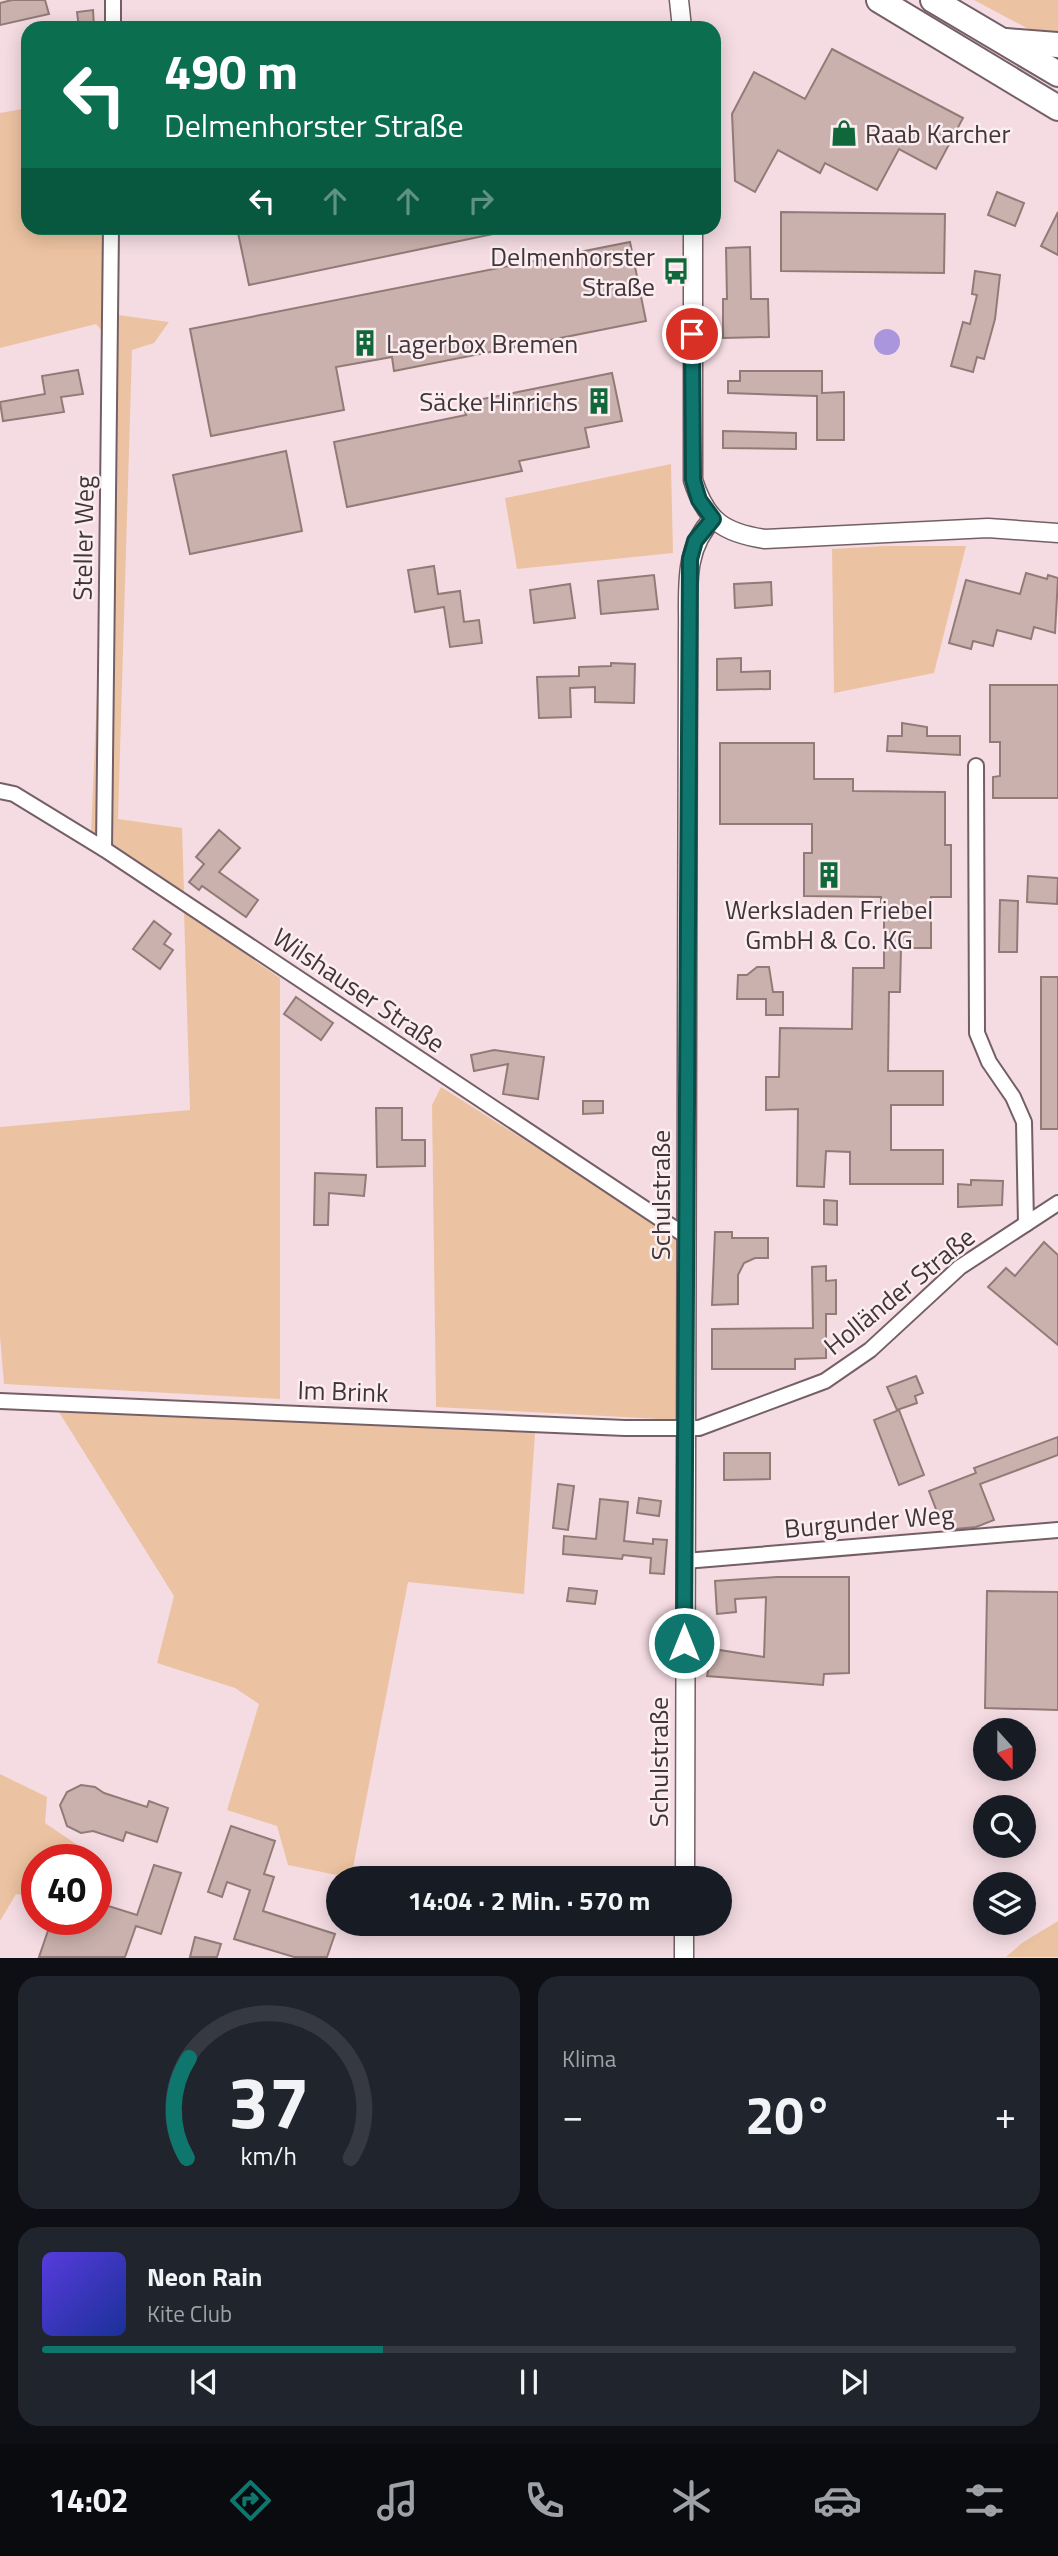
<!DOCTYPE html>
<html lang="de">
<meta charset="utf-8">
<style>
body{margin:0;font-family:"Titillium Web",sans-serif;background:#20242c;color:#f1f3f6;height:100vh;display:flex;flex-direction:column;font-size:26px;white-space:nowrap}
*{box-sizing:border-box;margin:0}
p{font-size:23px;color:#9ea1a6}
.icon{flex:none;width:38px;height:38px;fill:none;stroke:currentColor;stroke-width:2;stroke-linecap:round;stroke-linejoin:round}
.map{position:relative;height:1958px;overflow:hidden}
.drawer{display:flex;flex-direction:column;gap:18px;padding:18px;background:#0d0f14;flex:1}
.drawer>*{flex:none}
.top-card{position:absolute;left:21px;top:21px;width:700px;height:214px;border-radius:21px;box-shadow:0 4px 18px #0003;background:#0b6e4f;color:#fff;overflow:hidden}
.needle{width:46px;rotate:159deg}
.buttons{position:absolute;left:973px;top:1718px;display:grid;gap:14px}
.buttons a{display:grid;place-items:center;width:63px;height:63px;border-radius:50%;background:#171b24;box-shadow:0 4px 18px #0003;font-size:35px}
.speed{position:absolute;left:21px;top:1844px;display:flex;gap:14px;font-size:35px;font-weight:700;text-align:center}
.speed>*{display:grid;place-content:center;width:91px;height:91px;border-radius:50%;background:#171b24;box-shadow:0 4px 18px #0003;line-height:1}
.speed .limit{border:10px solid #d22;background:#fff;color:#111}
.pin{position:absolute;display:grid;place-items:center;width:60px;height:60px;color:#fff;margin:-30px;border:4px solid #fff;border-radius:50%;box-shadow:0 2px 7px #0007}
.me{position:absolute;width:77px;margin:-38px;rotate:0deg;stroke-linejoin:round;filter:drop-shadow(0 0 5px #0008)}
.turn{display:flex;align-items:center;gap:24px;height:147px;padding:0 28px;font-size:32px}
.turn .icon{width:91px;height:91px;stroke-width:2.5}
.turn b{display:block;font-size:49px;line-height:60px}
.lanes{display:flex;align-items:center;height:66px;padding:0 28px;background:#0003;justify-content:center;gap:35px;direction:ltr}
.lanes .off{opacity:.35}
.big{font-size:52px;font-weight:700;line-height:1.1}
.drawer .card{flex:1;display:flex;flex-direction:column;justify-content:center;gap:10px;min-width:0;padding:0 24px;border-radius:21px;background:#20242c}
.drawer .dial{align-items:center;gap:0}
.dial svg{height:182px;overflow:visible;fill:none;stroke:#363941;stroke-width:7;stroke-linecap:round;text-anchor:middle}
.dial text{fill:#f1f3f6;stroke:none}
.song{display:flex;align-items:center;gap:21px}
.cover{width:84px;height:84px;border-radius:10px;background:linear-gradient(135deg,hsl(250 70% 55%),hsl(230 70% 35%))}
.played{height:7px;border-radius:4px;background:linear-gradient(90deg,#0f766e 35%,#363941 35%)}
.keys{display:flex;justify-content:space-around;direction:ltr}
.heat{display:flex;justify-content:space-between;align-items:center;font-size:38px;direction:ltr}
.drawer .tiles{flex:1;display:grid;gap:18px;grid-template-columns:1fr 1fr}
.card:last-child{grid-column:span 2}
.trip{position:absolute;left:326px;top:1866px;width:406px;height:70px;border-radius:35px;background:#171b24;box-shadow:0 4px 18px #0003;font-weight:700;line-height:70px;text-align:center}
.tabs{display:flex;height:112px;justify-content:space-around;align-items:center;background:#090b0e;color:#9ea1a6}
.tabs .icon{width:49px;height:49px}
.tabs .current{color:#0f766e}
.tabs b{font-size:32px;color:#f1f3f6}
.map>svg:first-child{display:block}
.green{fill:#ecc3a2}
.water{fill:#aa96dc}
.building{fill:#cab1ad;stroke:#927b77;stroke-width:2}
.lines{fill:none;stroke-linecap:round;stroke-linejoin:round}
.minor-casing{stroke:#755f66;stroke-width:18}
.tertiary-casing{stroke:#755f66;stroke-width:21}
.motorway-casing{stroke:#755f66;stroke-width:28}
.minor{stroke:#fff;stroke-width:14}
.tertiary{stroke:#fff;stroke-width:18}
.motorway{stroke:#fff;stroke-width:24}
.route-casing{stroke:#0a4d48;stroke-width:18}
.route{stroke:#0f766e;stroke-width:12}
.labels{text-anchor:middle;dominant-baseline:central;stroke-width:5;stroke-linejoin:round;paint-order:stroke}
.poi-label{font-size:26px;fill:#403639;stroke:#fcedf1;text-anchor:start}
.street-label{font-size:26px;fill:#403639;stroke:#fcedf1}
</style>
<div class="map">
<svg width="1058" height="1958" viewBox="0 0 1058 1958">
<rect width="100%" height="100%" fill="#f5dce3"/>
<g class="green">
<path d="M974,0H1058V32L1036,33Z"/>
<path d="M28,108V228H120L118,315L169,322L154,343L132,350L118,819L182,828L184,892L91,834L112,342L96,324L0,348V113Z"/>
<path d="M671,464L673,553L517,569L505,498Z"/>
<path d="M885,546H966L934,673L834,693L832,549Z"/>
<path d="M184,912L280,978V1399L4,1384L0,1336V1127L190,1110Z"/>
<path d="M441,1087L676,1236L678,1420L436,1407L432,1105Z"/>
<path d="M57,1409L535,1433L524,1594L408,1582L351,1878L288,1865L277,1826L227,1810L259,1704L235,1688L157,1663L174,1596Z"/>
<path d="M0,1774L47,1797L45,1823L95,1857L93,1860H37V1898L16,1894L0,1921Z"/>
<path d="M1058,1921V1957H1006L1022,1943Z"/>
</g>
<circle class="water" cx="887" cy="342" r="13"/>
<g class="building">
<path d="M12,0H45L49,14L0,25V3Z"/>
<path d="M93,10L94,27L79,28L77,12Z"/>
<path d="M832,49L963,118L936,169L899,149L877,190L825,163L820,173L778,150L755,192L735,181L732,114L754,72L805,99Z"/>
<path d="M997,192L1024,203L1015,226L988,215Z"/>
<path d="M781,212L945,214L944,273L781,271Z"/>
<path d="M1058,212V255L1041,246Z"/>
<path d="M237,228H497L498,233L249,285Z"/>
<path d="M630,242L646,321L394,371L392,357L336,367L344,410L211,436L190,329Z"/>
<path d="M750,247L751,299H768L769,337L723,338V299H727L726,248Z"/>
<path d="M975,271L1000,275L995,319L984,359L977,357L973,372L951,366L963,322L970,324L977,295L972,294Z"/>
<path d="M78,370L83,394L61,397L64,412L3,421L0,402L45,394L42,376Z"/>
<path d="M740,371H822V393L844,392V440H817V396L728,393V381H740Z"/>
<path d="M612,373L622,421L585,428L589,447L519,461L522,471L347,507L334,442L466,415L463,403Z"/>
<path d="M723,431L796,433V449L723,448Z"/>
<path d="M286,451L302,531L190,554L173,475Z"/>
<path d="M434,566L438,594L460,591L464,622L479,620L482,643L450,647L444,607L415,612L408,570Z"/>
<path d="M1026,573L1047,579L1048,575L1058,578L1055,633L1034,627L1031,639L997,630L993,646L973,641L971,649L949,643L966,580L1020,594Z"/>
<path d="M654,575L658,609L601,614L598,581Z"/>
<path d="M771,582L772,605L735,608L734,584Z"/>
<path d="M570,584L575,618L534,623L530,590Z"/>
<path d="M741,658V672L770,671V689L717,690V659Z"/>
<path d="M611,663L635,664L634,703L595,702V687L570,688L571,717L539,718L537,677L579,676V667L611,666Z"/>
<path d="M990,685H1058V798H993V777L1000,776V742H990Z"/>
<path d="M902,723L927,727V736H960V755L887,751L888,736H902Z"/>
<path d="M720,743H814V779H853V791L945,792V845H951V897H931V948H901L900,992H889L888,1071H943V1105H891V1150H943V1184H850V1152L826,1151L824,1187L797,1186L798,1109L766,1110V1077H779L780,1028L852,1029L853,968H884V907H881V897L804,896V853H812V824H720Z"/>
<path d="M219,830L240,848L219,872L258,900L246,917L202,886L199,890L189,882L204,864L196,857Z"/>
<path d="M1028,876L1058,878L1057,904L1027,902Z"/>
<path d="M1000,900L1018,901L1017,952H999Z"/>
<path d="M154,921L171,934L164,944L173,950L160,969L133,949Z"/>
<path d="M757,967H769L773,992H783V1015H766V999H737L738,975H747Z"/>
<rect x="1041" y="977" width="17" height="152"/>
<path d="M296,997L333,1023L321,1040L284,1014Z"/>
<path d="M494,1050L544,1057L538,1099L503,1094L508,1064L474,1071L471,1055Z"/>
<path d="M583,1101H603V1113L583,1114Z"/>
<path d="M376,1108H402V1140H425V1166L377,1167Z"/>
<path d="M315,1173L366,1175L364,1196L329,1193L328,1225H314Z"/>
<path d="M971,1180L1003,1181L1002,1205L958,1207V1184L971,1185Z"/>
<path d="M824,1200L837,1201V1225L824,1224Z"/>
<path d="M715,1232H732V1238H768V1258H755L744,1263L738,1275V1304L712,1305Z"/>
<path d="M1044,1242L1058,1255V1345L988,1287L1006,1268L1015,1276Z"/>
<path d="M826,1266V1281L836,1280V1314H826V1358L795,1359V1369H712V1329L813,1328L812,1267Z"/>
<path d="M916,1376L923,1393L915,1396L917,1403L897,1410L887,1387Z"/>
<path d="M899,1410L924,1475L899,1485L874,1420Z"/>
<path d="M1058,1437V1455L980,1484L994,1520L976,1527L944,1530L929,1491L976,1473L974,1468Z"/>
<path d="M724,1453H770V1479L724,1480Z"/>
<path d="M558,1484L574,1486L568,1530L553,1528Z"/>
<path d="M639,1498L661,1501L659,1516L637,1513Z"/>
<path d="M600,1499L628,1502L624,1541L653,1544V1539L667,1540L664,1574L650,1573L651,1558L623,1555L622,1559L563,1554L564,1536L596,1539Z"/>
<path d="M777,1577H849V1673L824,1674L823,1685L707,1676L713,1649L764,1657L766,1597L735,1599L736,1612L717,1614L715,1581Z"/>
<path d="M569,1588L597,1591L595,1604L567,1601Z"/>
<path d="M987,1591L1058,1592V1710L985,1708Z"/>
<path d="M81,1785L95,1787L104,1793L147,1807L149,1801L168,1808L157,1842L126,1832L123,1841L93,1831L81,1833L67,1826L60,1805L67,1792Z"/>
<path d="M231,1826L275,1841L264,1874L274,1877L263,1911L335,1934L327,1957H294L234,1939L250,1890L227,1882L222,1897L208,1892Z"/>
<path d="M154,1865L181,1873L161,1934L136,1926L125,1957H39L51,1922L78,1930L81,1920H96V1902L137,1915Z"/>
<path d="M195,1937L221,1944L217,1957H190Z"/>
</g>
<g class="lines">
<defs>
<g id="minor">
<path d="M113,28V0"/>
<path d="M976,766L977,1033L989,1062L1013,1097L1024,1122L1026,1224"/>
<path d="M0,791L14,794L104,849L686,1236"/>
<path d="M104,849L111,228"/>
<path d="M0,1401L625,1428H699L825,1381L870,1350L960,1267L1058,1203"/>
<path d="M685,1561L1058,1530"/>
</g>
<g id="tertiary">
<path d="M679,0L682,28"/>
<path d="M693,228V480C706,521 724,533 765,539L988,528L1058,533"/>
<path d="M685,1878L688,633C689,592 682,550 713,519"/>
<path d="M684,1958V1923"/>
</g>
<g id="motorway">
<path d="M879,0L1058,108"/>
<path d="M933,0L1058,74"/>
<path d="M1006,41L1058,45"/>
</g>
</defs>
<use href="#minor" class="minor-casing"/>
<use href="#tertiary" class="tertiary-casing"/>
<use href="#motorway" class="motorway-casing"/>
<use href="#minor" class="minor"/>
<use href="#tertiary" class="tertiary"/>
<use href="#motorway" class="motorway"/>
</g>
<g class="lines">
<defs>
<path id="route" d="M684,1643L690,559L695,541L713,519L699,500L693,480L692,334"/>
</defs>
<use href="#route" class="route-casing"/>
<use href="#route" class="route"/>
</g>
<defs>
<symbol id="shop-bare" viewBox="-9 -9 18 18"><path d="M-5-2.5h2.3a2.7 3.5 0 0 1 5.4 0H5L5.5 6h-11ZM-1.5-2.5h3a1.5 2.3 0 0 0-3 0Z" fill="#106739" stroke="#fcedf1" stroke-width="2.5" paint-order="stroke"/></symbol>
<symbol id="bus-bare" viewBox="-9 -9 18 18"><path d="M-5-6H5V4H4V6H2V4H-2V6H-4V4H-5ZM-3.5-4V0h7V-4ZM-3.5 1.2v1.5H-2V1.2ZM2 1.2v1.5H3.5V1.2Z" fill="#106739" stroke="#fcedf1" stroke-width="2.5" paint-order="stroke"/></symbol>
<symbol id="building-bare" viewBox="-9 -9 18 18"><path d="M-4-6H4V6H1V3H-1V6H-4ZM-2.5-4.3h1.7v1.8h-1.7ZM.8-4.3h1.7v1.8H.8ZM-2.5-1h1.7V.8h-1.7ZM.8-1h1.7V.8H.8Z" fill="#106739" stroke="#fcedf1" stroke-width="2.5" paint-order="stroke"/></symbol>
</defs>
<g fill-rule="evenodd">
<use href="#shop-bare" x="825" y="114" width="38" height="38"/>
<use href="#bus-bare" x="657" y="252" width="38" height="38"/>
<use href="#building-bare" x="346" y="324" width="38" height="38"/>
<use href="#building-bare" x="580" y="382" width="38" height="38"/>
<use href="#building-bare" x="810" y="856" width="38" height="38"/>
</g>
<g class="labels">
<g class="poi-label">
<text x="865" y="133">Raab Karcher</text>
<text x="655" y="256" text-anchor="end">Delmenhorster<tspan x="655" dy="30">Straße</tspan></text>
<text x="386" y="343">Lagerbox Bremen</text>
<text x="578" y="401" text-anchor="end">Säcke Hinrichs</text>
<text x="829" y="909" text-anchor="middle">Werksladen Friebel<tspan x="829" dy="30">GmbH &amp; Co. KG</tspan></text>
</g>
<g class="street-label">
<text transform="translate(83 538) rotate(-89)">Steller Weg</text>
<text transform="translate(359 990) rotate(34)">Wilshauser Straße</text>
<text transform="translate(660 1195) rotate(-90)">Schulstraße</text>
<text transform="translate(899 1291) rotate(-39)">Holländer Straße</text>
<text transform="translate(343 1391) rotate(2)">Im Brink</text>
<text transform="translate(869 1521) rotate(-5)">Burgunder Weg</text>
<text transform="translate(658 1762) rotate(-90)">Schulstraße</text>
</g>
</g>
</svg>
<div class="buttons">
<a><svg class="needle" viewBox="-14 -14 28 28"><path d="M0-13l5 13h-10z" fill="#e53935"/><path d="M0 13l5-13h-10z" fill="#9ea1a6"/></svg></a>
<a><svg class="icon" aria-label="search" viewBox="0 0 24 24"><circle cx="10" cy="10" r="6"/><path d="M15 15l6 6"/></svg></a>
<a><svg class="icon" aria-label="layers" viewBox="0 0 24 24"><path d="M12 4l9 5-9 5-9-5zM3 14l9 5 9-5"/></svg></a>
</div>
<div class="speed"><div class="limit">40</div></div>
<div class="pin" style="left:692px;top:334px;background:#d93025"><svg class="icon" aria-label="arrive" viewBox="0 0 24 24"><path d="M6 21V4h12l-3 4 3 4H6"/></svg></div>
<svg class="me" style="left:684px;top:1643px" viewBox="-20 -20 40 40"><circle r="17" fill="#0f766e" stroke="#fff" stroke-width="3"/><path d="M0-11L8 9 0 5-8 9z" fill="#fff"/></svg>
<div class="trip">14:04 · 2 Min. · 570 m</div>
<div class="top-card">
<div class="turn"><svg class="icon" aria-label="left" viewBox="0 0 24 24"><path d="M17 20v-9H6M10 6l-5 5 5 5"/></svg><div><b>490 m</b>Delmenhorster Straße</div></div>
<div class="lanes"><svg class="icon" aria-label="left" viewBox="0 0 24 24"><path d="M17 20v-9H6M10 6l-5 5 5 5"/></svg><svg class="icon off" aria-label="ahead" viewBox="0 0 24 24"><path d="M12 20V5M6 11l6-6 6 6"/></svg><svg class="icon off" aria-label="ahead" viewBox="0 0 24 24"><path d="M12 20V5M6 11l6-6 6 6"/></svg><svg class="icon off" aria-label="right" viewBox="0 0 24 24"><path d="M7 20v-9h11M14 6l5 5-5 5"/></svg></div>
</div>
</div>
<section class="drawer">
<div class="tiles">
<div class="card dial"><svg viewBox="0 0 100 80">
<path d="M14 69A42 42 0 1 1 86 69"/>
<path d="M14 69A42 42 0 0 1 15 25" stroke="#0f766e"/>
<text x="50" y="56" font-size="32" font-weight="700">37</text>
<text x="50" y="72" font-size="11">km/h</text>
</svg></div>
<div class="card"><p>Klima</p>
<div class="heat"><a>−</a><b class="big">20°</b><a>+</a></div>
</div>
<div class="card">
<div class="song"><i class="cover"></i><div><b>Neon Rain</b><p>Kite Club</p></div></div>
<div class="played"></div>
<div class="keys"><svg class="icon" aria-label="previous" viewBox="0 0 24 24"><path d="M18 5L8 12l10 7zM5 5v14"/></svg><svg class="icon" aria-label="pause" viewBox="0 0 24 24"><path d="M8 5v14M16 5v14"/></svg><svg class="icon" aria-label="next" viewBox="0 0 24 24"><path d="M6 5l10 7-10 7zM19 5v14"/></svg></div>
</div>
</div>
</section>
<nav class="tabs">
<b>14:02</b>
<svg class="icon current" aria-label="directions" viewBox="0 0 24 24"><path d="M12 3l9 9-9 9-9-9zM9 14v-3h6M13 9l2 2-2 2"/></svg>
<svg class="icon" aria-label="music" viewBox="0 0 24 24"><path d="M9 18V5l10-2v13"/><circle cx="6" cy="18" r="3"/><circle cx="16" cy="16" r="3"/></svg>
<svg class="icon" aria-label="phone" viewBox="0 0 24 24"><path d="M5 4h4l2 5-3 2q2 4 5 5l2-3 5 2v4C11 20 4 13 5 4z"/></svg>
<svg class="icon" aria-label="climate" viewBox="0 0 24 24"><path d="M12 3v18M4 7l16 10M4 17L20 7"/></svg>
<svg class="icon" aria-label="car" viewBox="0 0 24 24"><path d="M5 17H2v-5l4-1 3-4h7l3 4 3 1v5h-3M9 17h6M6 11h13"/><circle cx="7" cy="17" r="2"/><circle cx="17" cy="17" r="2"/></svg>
<svg class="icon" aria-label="filters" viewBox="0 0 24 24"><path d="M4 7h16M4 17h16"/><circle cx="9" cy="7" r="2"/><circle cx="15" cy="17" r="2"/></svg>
</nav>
